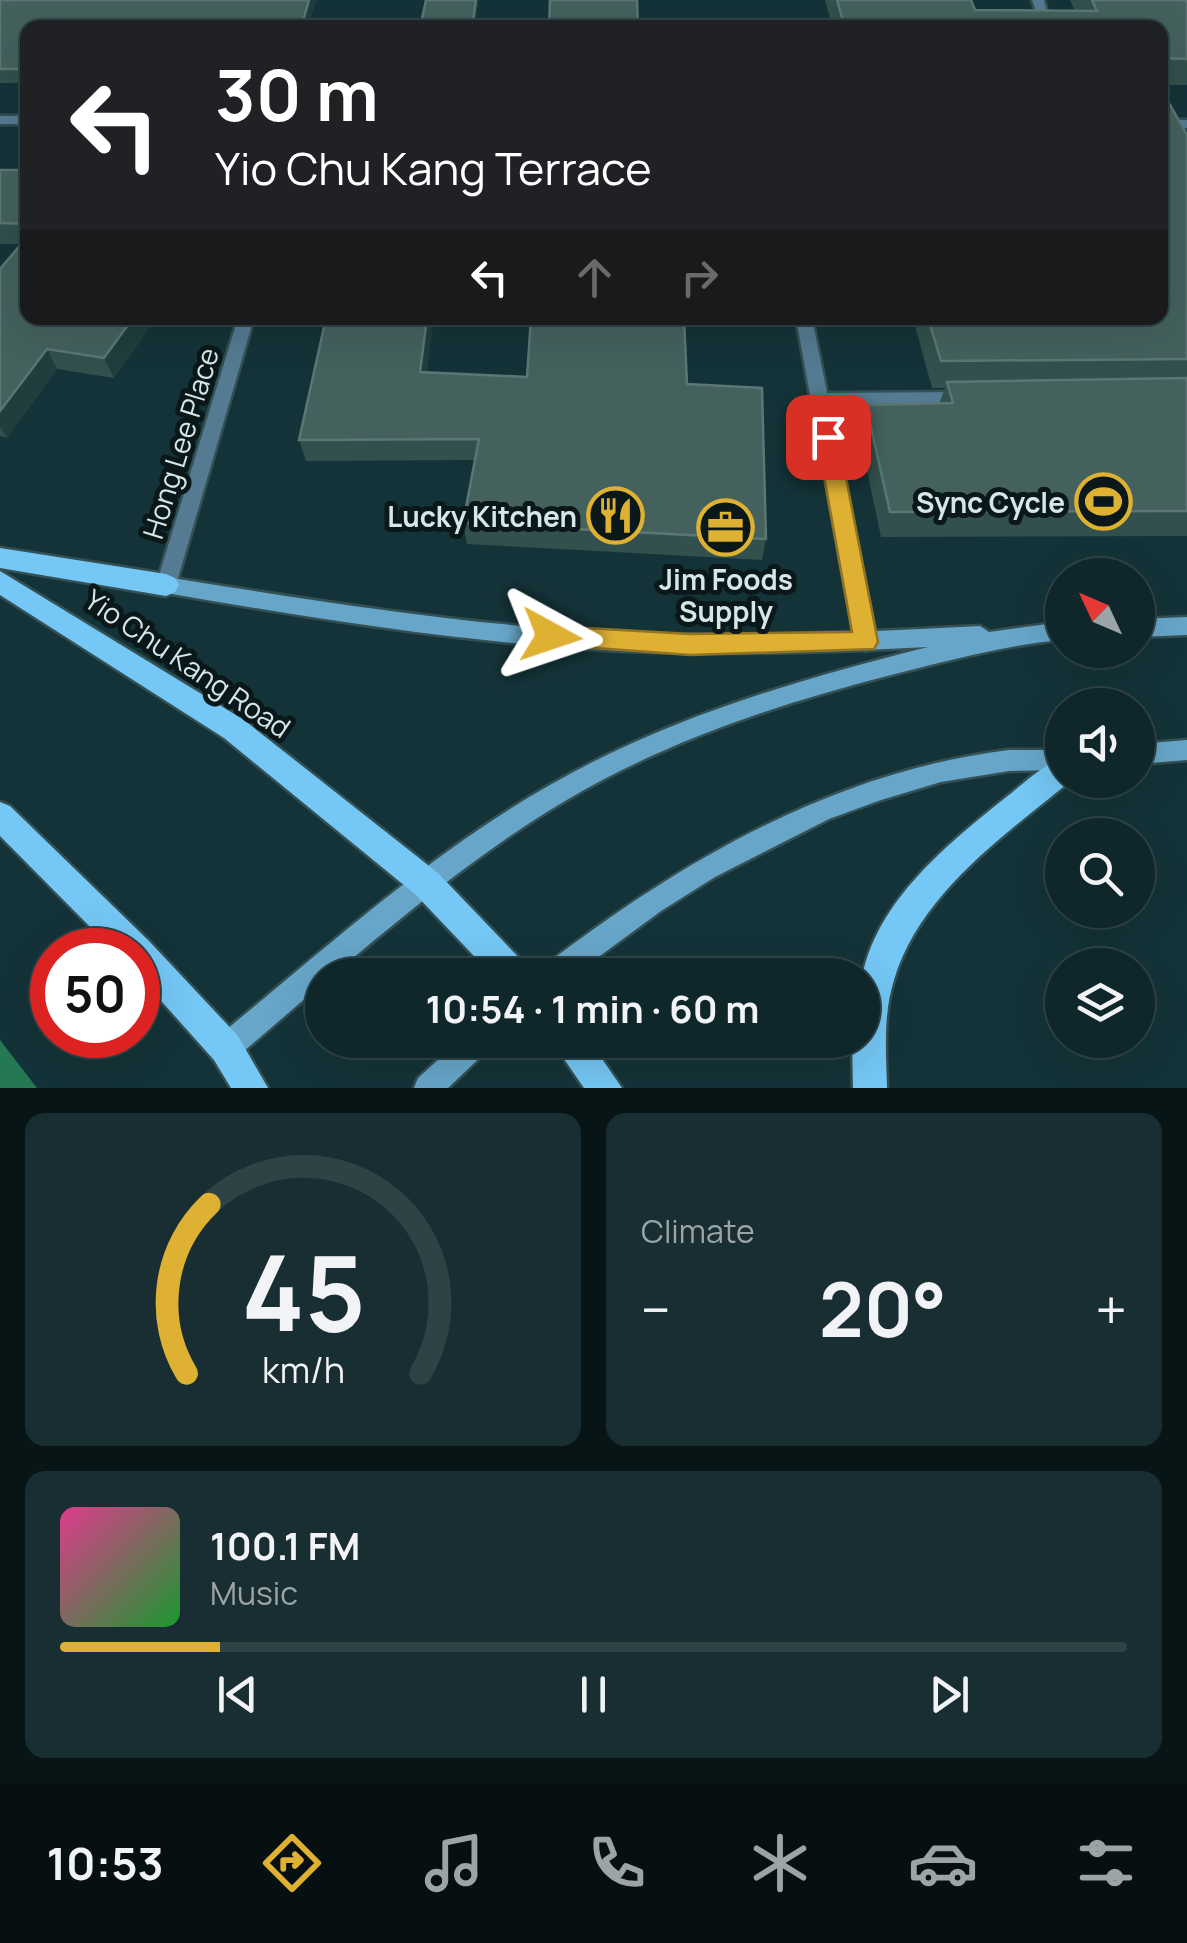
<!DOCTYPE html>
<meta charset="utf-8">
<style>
body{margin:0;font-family:Manrope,sans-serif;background:#182e32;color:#f1f3f6;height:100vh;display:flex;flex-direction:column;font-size:38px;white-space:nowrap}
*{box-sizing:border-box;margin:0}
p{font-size:32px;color:#9ba5a8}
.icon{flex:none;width:55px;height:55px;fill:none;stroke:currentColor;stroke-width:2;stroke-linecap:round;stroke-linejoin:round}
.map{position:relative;height:1088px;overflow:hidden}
.panel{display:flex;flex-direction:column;gap:25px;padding:25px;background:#081517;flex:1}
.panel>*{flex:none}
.banner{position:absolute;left:20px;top:20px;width:1148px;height:305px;border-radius:20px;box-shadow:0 10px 40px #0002,0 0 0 2px #2f4347;background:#202124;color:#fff;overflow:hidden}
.needle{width:65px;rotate:314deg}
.buttons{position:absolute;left:1045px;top:558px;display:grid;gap:20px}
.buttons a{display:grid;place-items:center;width:110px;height:110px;border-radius:50%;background:#0f262a;box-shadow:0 10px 40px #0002,0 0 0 2px #2f4347;font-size:50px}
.speed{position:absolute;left:30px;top:928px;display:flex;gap:20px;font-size:50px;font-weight:700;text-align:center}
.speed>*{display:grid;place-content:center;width:130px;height:130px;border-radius:50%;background:#0f262a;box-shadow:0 10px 40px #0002,0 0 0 2px #2f4347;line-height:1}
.speed .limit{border:15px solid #d22;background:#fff;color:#111}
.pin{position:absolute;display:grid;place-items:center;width:85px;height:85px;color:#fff;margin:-42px;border-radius:20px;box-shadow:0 5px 15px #0006}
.me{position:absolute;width:110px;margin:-55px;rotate:95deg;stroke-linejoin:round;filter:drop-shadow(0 0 8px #0008)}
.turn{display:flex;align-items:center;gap:35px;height:210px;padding:0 30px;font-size:45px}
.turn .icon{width:130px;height:130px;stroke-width:2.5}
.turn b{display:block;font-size:70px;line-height:85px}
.lanes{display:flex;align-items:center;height:95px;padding:0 30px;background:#0003;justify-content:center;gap:50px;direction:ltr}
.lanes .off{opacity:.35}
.big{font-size:75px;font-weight:700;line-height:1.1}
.panel .widget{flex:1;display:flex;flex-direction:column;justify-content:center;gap:15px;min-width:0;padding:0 35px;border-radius:20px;background:#182e32}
.panel .dial{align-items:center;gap:0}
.dial svg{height:260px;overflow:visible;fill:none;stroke:#2f4347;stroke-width:7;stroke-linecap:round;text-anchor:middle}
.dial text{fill:#f1f3f6;stroke:none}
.song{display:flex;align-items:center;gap:30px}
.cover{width:120px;height:120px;border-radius:15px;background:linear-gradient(135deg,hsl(330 70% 55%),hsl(130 70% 35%))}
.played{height:10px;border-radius:5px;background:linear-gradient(90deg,#dfb133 15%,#2f4347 15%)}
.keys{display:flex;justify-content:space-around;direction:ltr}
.heat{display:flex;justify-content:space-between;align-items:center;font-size:55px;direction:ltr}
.panel .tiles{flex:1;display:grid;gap:25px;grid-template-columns:1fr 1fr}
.widget:last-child{grid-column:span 2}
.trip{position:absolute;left:305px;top:958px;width:575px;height:100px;border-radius:50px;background:#0f262a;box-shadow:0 10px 40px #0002,0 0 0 2px #2f4347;font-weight:700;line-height:100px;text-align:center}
.dock{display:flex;height:160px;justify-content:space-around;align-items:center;background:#060f11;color:#9ba5a8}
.dock .icon{width:70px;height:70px}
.dock .selected{color:#dfb133}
.dock b{font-size:45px;color:#f1f3f6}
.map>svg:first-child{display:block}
.forest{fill:#257854}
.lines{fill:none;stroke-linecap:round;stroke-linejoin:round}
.street-casing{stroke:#335054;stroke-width:5}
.secondary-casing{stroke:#335054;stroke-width:5}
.primary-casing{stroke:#335054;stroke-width:5}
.street{fill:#547b91;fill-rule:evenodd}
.secondary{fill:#67a6c9;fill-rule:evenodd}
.primary{fill:#75c7f5;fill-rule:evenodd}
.wall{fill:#32504d}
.shaded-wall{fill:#1f3e3d}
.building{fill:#44615e;stroke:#5b7674;stroke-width:2.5}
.route{fill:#dfb133;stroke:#917321;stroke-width:2.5}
.labels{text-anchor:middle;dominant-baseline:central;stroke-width:10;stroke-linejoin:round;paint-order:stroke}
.street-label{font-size:28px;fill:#d6e7ea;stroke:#0b181a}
.poi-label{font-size:28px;font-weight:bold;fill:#d6e7ea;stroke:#0b181a;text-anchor:end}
</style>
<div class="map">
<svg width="1187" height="1088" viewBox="0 0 1187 1088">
<rect width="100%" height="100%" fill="#143338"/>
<path class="forest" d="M0,1040L37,1088H0Z"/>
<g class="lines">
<defs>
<g id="street">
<path d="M1032,0H1044L1048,17H1038Z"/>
<rect x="0" y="116" width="28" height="8"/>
<rect x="1160" y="120" width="27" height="8"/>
<path d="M238,318H254L176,585L173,591H159L156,585Z"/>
<path d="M796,318H812L827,393L965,392L974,398L965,404L830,406L877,642L874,648L866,651L858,648L855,642Z"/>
</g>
<g id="secondary">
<path d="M166,577C305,599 445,622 586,631C718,639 849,633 980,626L989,632L1062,622V640C1004,645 948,661 891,675C778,704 666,741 565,801C482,850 407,913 333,975H322V984L236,1058L226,1061L216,1058L213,1048L216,1038C324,950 428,854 550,785C668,717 798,680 928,647C815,653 701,656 587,649C446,640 306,617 166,593L159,591L156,585L159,579Z"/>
<path d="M1187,617V635L1138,637V619Z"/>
<path d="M1187,740V760L1138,764V744Z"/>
<path d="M1009,750H1062V770L1009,771L941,782L881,800L829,819L715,877L661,911L574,975H540L544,966C681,861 835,771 1009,750Z"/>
<path d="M460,1040H493L489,1049L448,1088H414L418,1078Z"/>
</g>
<g id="primary">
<path d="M0,548L166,574L175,578L179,585L175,592L166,596L0,568Z"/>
<path d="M0,571L244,720L438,873L525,964L530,975H492L416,895L224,738L0,595Z"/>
<path d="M1062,758V780H1072C1005,835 920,893 894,980C883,1015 886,1052 887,1088H853L852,1040H862C862,1020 859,997 862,978C876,901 949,843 1005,798C1023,784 1041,766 1062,758Z"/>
<path d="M0,802L10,806L149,941L238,1036L268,1088H231L214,1060L138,975V950H113L0,836Z"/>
<path d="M551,1040H589L622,1088H584Z"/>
</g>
</defs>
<use href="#street" class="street-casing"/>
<use href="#secondary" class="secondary-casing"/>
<use href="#primary" class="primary-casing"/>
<use href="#street" class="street"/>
<use href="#secondary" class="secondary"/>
<use href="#primary" class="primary"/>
</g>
<g class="wall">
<path d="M0,0H316L308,28H28V83H0Z"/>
<path d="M825,0H971L975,10L1075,11L1070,0H1187V85H1160V28H833Z"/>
<path d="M1187,135V536L881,537L859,432L866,405L939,404L945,388H932L913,318H1160Z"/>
<path d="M0,170H28V318H156L114,378L57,369L7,438L0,436V269L21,244H0Z"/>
<path d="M326,318H434L426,372L687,384L766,539L762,560L467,544L463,523L475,460L306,461L299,440Z"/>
</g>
<g class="shaded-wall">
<path d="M309,0H316L308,28H301Z"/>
<path d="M476,0H479L475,28H472Z"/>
<path d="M133,318H156L114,378L104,358Z"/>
<path d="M427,318H434L424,394L420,372Z"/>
<path d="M47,349L57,369L7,438L0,427V411Z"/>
</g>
<g class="building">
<path d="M0,0H309L301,28H28V69H0Z"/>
<path d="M426,0H476L472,28H420Z"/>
<path d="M550,0H637L638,28H549Z"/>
<path d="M837,0H971L975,10L1097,11L1092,0H1187V59L1160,58V28H845Z"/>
<path d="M1160,87L1187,135V359L941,361L928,318H1160Z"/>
<path d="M0,170H28V224L0,223Z"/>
<path d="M28,236V318H133L104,358L47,349L0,411V269Z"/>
<path d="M326,318H427L420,372L527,377L531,318H684L687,384L762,388L766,539L463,523L479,439L299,440Z"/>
<path d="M1187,378V511L890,512L866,405L953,403L947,382Z"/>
</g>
<path class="route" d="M828,429L838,437L878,642L874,649L690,655L542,644L539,636L542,629L551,626L690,634L852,632L817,437Z"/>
<defs>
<symbol id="stadium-ring" viewBox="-11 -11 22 22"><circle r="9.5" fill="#0b181a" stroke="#dfb133" stroke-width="1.5"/><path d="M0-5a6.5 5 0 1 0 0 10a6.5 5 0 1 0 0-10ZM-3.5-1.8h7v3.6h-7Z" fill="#dfb133"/></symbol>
<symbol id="restaurant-ring" viewBox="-11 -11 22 22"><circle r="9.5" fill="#0b181a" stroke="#dfb133" stroke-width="1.5"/><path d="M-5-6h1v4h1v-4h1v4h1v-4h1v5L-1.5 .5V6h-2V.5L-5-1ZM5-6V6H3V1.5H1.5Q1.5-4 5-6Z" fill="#dfb133"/></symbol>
<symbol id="office-ring" viewBox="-11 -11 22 22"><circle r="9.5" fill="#0b181a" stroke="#dfb133" stroke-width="1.5"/><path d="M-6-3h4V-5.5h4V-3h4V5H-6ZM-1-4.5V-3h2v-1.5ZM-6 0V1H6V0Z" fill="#dfb133"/></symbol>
</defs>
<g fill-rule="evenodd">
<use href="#stadium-ring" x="1072" y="470" width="63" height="63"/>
<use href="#restaurant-ring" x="584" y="484" width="63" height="63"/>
<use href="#office-ring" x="694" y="496" width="63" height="63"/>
</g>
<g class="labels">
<g class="street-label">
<text transform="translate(180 443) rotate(-73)">Hong Lee Place</text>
<text transform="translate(188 663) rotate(34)">Yio Chu Kang Road</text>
</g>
<g class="poi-label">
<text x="1065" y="502">Sync Cycle</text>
<text x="577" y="516">Lucky Kitchen</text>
<text x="726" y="579" text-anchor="middle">Jim Foods<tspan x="726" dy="32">Supply</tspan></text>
</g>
</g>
</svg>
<div class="buttons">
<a><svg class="needle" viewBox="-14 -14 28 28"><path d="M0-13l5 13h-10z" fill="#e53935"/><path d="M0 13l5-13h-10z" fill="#9ba5a8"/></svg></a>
<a><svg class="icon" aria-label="sound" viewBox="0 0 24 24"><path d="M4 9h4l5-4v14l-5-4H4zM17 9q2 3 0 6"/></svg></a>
<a><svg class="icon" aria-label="search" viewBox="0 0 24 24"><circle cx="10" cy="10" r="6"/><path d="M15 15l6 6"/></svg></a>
<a><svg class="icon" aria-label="layers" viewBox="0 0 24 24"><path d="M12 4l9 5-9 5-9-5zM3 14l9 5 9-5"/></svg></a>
</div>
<div class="speed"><div class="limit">50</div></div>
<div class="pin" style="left:828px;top:437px;background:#d93025"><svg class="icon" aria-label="arrive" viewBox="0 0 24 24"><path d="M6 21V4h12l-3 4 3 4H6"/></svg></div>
<svg class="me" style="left:551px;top:636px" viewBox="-20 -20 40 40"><path d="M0-17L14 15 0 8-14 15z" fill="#dfb133" stroke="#fff" stroke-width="4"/></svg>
<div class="trip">10:54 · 1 min · 60 m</div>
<div class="banner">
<div class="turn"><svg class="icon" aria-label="left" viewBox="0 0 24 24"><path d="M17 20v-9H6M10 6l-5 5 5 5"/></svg><div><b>30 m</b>Yio Chu Kang Terrace</div></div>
<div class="lanes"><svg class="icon" aria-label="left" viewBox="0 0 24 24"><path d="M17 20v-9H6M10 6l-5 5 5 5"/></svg><svg class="icon off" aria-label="ahead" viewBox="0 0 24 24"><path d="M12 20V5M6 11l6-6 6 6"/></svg><svg class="icon off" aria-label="right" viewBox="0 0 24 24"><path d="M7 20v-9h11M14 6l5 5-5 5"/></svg></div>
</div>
</div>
<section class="panel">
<div class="tiles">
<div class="widget dial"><svg viewBox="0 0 100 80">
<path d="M14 69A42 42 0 1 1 86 69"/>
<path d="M14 69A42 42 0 0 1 21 17" stroke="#dfb133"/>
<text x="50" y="56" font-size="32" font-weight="700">45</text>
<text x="50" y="72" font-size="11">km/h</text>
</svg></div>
<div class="widget"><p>Climate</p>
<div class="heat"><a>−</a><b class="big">20°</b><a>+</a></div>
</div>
<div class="widget">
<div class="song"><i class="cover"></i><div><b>100.1 FM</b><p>Music</p></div></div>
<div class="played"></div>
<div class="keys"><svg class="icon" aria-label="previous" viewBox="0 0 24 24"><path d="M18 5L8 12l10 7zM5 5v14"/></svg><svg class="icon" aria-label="pause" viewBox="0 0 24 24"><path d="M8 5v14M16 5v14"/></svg><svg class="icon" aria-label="next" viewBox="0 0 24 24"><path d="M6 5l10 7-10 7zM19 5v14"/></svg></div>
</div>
</div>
</section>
<nav class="dock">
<b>10:53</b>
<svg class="icon selected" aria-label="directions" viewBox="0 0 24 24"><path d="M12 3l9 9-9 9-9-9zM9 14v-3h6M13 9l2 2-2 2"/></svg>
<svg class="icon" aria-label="music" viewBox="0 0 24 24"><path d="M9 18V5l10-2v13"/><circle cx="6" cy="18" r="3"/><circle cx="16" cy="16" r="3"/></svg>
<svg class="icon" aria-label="phone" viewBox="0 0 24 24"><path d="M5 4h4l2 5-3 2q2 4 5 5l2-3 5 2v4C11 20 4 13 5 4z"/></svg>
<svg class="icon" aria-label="climate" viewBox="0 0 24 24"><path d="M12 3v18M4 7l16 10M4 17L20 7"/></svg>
<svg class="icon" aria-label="car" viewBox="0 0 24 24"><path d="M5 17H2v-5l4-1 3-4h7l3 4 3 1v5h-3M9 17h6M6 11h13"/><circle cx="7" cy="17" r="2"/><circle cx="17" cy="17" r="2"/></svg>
<svg class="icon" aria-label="filters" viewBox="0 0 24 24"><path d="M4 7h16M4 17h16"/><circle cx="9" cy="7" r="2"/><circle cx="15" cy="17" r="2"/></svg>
</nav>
